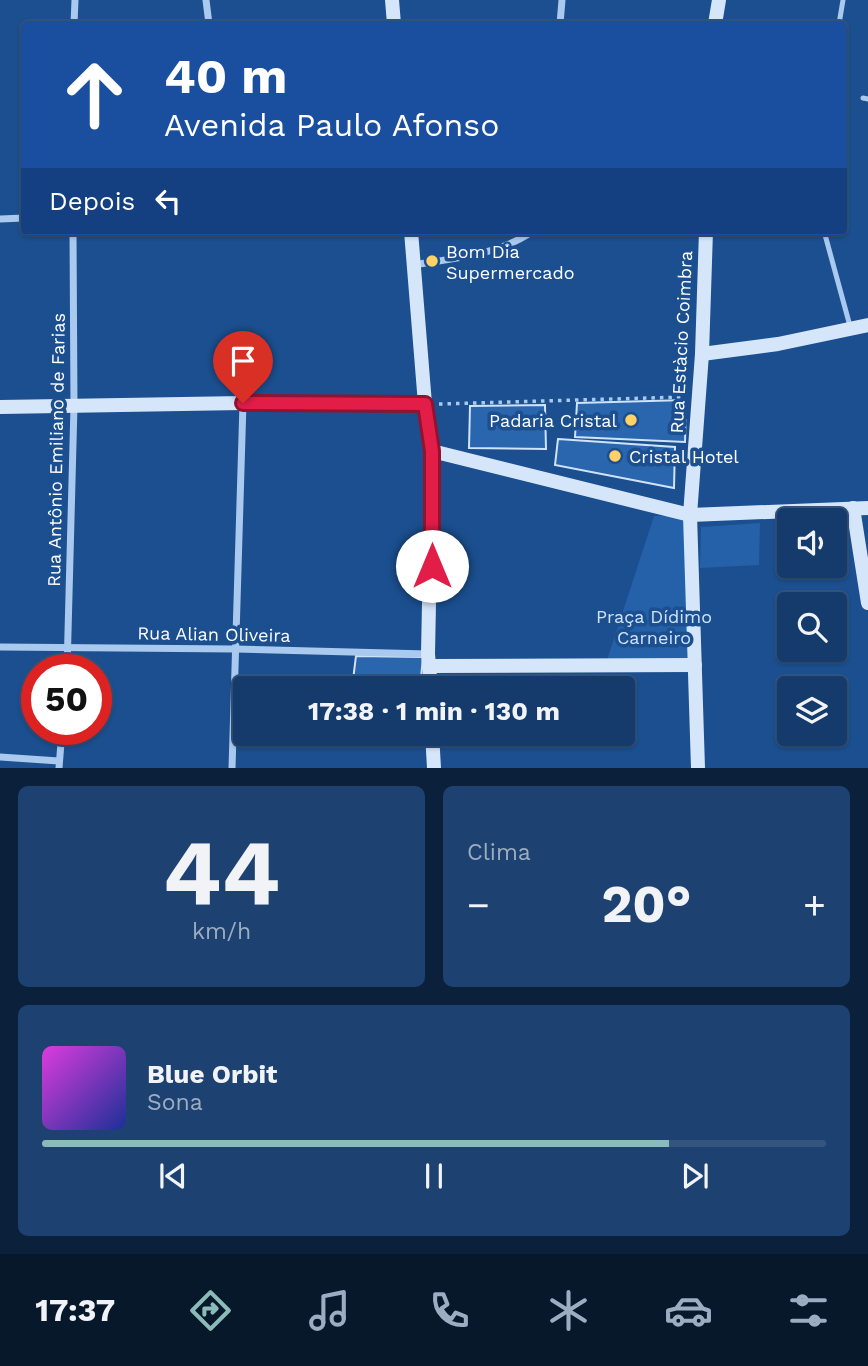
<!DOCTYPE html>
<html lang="pt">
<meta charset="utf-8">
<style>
body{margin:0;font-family:"Work Sans",sans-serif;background:#1d4271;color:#f1f3f6;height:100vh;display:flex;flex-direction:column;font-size:26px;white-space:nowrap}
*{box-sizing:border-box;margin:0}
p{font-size:23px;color:#9dadc1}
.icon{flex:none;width:38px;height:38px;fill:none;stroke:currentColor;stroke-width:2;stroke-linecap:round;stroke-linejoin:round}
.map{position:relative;height:768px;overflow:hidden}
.drawer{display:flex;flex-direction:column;gap:18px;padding:18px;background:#0b203b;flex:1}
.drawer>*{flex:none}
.banner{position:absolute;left:21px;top:21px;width:826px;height:214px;border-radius:7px;box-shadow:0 2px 5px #0004,0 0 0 2px #33557e;background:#1a4fa0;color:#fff;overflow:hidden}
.tools{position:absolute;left:777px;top:508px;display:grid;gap:14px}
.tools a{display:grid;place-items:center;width:70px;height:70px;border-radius:7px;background:#143b6b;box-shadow:0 2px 5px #0004,0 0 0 2px #33557e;font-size:35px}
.speed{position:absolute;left:21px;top:654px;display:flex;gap:14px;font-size:35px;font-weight:700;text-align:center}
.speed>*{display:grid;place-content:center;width:91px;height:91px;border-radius:50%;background:#143b6b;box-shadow:0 2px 5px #0004,0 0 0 2px #33557e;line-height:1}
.speed .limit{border:10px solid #d22;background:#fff;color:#111}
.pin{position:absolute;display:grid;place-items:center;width:60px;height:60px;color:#fff;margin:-72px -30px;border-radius:50% 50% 50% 0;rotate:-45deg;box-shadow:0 0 7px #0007}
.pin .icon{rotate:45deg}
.me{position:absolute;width:77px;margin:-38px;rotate:0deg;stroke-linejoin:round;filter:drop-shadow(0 0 5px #0008)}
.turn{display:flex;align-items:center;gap:24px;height:147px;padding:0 28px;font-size:32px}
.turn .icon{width:91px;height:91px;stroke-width:2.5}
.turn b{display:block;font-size:49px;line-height:60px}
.then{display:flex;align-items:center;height:66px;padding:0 28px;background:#0003;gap:14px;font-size:26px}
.big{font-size:52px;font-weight:700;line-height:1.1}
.drawer .widget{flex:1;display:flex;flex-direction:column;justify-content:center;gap:10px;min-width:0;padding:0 24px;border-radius:10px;background:#1d4271}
.drawer .dial{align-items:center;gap:0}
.dial b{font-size:91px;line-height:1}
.song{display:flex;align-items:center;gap:21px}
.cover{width:84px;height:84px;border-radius:10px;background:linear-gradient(135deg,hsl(300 70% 55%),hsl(230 70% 35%))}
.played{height:7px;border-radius:4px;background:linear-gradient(90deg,#8bbbb9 80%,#33557e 80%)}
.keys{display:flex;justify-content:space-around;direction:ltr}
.heat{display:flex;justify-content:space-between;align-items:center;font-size:38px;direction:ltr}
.drawer .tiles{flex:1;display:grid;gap:18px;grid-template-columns:1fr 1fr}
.widget:last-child{grid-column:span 2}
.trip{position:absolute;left:233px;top:676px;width:402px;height:70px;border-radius:7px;background:#143b6b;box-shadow:0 2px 5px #0004,0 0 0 2px #33557e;font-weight:700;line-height:70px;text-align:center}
.tabs{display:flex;height:112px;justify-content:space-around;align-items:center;background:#08182b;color:#9dadc1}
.tabs .icon{width:49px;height:49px}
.tabs .active{color:#8bbbb9}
.tabs b{font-size:32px;color:#f1f3f6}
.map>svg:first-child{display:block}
.green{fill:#2461a8}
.building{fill:#2a66ad;stroke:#cfe3fa;stroke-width:2}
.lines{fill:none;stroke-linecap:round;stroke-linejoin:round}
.path{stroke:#a9c9ee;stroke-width:3.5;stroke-dasharray:3.5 5;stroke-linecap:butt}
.lane{stroke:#a9c9ee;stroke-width:5}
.street{stroke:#a9c9ee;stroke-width:7}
.secondary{stroke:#d6e6fa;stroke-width:14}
.route-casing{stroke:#92132f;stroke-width:18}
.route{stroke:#e11d48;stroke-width:12}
.poi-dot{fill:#ffd166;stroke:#1b4f8f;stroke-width:2.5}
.labels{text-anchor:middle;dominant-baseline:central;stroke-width:7;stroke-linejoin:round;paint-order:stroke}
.poi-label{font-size:18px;fill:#fff;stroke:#1b4f8f;text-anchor:start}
.street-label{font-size:18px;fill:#fff;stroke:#1b4f8f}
.park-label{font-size:18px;fill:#cfe3fa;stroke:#1b4f8f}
</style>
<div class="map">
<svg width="868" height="768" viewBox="0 0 868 768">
<rect width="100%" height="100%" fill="#1b4f8f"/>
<g class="green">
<path d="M654,516H687V660H607Z"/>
<path d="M760,523L759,565L700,568L701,527Z"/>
</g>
<g class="building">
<path d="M686,400L685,442L575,437L577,403Z"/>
<path d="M545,405L546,449L469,448L470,406Z"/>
<path d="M558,439L675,447L674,488L555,465Z"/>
<path d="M356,656L423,657L420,688H352Z"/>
</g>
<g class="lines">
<path class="path" d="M439,404L683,397"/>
<g class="lane">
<path d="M839,24L843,0"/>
<path d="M863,98L868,99"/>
<path d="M824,231L850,326"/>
</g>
<g class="street">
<path d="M206,0L209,24"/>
<path d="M74,24L75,0"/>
<path d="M560,24L562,0"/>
<path d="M0,219L24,218"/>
<path d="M414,265C455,258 499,255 533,231"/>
<path d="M0,647L235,649L428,654"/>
<path d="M67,670L74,406L73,231"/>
<path d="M0,757L59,761"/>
<path d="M59,768L62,730"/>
<path d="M232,768L243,403"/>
</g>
<g class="secondary">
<path d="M392,0L394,24"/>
<path d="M715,24L719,0"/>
<path d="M411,231L425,404L432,451L428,654L431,688"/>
<path d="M702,354L778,344L868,325"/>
<path d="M0,407L243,403L425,404"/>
<path d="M432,451L690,515L868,508"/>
<path d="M853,508L868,603"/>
<path d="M430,666L695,665"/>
<path d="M432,733L434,768"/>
<path d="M698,768L690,515L702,354L706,231"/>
</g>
</g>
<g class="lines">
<defs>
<path id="route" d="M243,403L425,404L432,451V566"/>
</defs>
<use href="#route" class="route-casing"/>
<use href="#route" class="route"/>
</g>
<g class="poi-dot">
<circle cx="432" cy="261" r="7"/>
<circle cx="631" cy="420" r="7"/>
<circle cx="615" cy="456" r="7"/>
</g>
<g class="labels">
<g class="poi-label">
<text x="446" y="251">Bom Dia<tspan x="446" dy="21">Supermercado</tspan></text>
<text x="617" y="420" text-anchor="end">Padaria Cristal</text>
<text x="629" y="456">Cristal Hotel</text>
</g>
<g class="street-label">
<text transform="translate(681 342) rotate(-87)">Rua Estàcio Coimbra</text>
<text transform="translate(56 450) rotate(-89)">Rua Antônio Emiliano de Farias</text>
<text transform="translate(214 634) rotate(1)">Rua Alian Oliveira</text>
</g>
<g class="park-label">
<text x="654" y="616">Praça Dídimo<tspan x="654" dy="21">Carneiro</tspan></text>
</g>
</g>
</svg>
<div class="tools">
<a><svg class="icon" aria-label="sound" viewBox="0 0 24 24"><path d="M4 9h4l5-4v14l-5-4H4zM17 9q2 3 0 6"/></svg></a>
<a><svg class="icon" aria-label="search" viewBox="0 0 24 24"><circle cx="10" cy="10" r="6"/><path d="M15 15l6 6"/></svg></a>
<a><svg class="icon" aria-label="layers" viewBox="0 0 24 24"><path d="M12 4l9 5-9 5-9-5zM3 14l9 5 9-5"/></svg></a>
</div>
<div class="speed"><div class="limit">50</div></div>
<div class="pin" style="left:243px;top:403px;background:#d93025"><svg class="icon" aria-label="arrive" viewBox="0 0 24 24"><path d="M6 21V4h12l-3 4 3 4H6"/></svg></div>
<svg class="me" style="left:432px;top:566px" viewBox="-20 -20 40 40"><circle r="19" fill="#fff"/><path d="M0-13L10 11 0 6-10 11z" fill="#e11d48"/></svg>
<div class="trip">17:38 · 1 min · 130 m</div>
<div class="banner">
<div class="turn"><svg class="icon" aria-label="ahead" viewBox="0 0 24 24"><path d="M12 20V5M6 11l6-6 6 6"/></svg><div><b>40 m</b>Avenida Paulo Afonso</div></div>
<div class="then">Depois<svg class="icon" aria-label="left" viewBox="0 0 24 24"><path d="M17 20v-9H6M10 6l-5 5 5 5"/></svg></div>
</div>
</div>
<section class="drawer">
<div class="tiles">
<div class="widget dial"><b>44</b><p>km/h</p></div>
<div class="widget"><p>Clima</p>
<div class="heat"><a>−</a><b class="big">20°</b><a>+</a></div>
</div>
<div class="widget">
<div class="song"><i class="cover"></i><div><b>Blue Orbit</b><p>Sona</p></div></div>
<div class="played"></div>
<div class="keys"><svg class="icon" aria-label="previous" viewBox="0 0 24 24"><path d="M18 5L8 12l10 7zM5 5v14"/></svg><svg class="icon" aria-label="pause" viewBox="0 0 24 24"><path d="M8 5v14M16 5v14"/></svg><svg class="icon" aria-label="next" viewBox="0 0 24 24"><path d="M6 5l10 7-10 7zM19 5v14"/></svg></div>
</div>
</div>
</section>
<nav class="tabs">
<b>17:37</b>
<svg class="icon active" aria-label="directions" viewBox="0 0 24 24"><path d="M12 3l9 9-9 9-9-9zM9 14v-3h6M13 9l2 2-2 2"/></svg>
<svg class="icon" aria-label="music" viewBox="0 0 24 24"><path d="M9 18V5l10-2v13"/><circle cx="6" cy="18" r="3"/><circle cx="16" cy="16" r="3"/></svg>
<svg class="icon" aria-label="phone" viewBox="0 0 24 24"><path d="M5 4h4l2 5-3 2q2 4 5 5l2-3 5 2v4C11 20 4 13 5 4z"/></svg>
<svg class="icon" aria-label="climate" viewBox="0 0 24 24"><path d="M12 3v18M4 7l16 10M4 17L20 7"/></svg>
<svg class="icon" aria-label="car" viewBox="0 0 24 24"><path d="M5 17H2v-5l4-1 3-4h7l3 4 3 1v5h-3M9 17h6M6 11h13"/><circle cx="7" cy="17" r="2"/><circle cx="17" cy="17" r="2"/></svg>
<svg class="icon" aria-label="filters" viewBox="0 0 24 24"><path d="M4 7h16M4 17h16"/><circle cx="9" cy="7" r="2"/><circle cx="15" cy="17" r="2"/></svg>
</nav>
